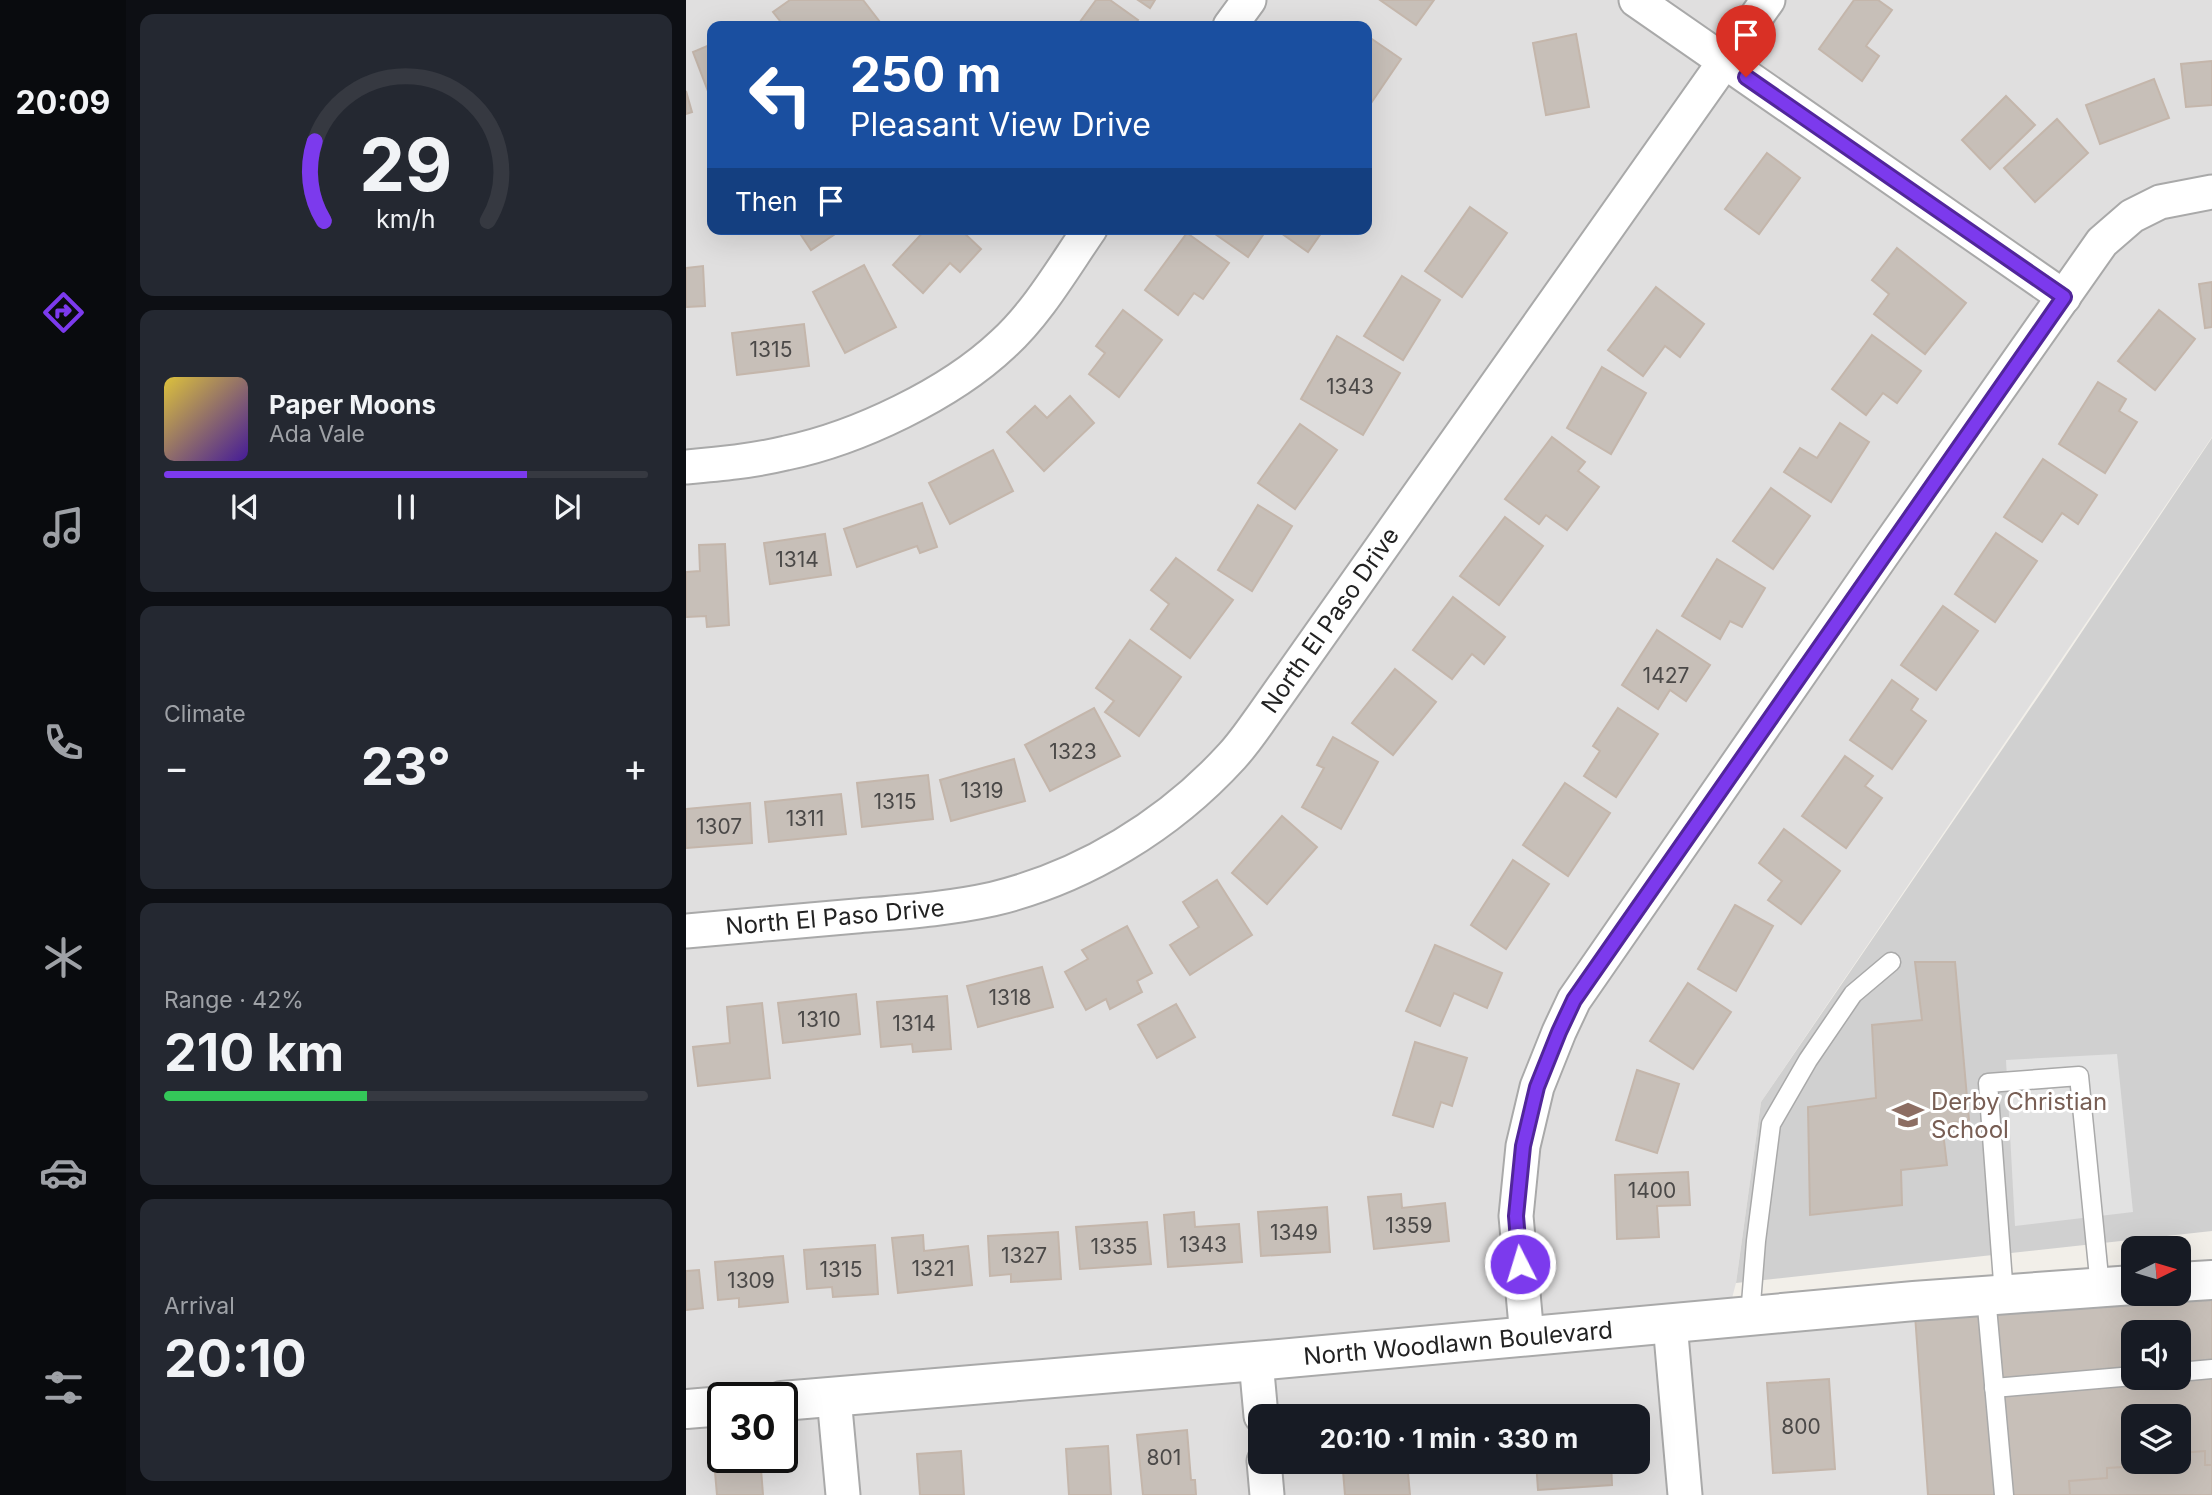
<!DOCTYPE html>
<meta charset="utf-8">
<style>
body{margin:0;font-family:Inter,sans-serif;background:#242831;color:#f1f3f6;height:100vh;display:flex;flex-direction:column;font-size:26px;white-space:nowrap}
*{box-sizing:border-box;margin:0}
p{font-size:23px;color:#9ea1a6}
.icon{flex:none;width:38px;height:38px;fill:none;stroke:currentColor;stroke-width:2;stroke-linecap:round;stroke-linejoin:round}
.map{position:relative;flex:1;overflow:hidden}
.sheet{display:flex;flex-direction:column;gap:14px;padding:14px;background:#0d0f14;width:560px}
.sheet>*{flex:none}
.banner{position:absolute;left:21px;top:21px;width:665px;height:214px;border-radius:14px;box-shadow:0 7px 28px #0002;background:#1a4fa0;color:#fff;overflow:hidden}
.needle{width:46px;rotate:85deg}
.tools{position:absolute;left:1435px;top:1236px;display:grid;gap:14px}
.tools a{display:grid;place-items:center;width:70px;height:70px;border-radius:14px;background:#171b24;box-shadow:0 7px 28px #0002;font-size:35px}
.speed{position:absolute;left:21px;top:1382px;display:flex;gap:14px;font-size:35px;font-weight:700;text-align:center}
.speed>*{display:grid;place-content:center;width:91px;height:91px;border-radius:50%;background:#171b24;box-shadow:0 7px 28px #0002;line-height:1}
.speed .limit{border:4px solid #111;border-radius:10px;background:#fff;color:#111}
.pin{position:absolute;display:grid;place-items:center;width:60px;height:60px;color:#fff;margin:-72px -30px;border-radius:50% 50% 50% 0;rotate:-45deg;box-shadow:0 0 7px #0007}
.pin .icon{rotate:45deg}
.me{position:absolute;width:77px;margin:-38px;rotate:355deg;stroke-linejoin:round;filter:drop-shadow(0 0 5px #0008)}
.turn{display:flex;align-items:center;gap:24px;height:147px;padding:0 28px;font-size:32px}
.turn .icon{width:91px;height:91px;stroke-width:2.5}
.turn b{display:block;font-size:49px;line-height:60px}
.then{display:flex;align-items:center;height:66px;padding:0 28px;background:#0003;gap:14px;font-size:26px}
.big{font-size:52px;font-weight:700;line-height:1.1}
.sheet .tile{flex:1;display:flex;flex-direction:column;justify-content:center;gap:10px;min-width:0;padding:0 24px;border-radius:14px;background:#242831}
.sheet .dial{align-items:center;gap:0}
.dial svg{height:182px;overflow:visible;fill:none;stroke:#363941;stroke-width:7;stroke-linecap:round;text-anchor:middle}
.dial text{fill:#f1f3f6;stroke:none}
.song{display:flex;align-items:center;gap:21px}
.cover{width:84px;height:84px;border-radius:10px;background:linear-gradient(135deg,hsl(50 70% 55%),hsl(260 70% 35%))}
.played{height:7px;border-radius:4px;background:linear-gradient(90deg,#7c3aed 75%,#363941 75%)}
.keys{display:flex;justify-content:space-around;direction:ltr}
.heat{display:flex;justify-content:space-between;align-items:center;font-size:38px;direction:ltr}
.charge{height:10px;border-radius:5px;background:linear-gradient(90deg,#34c759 42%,#363941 0)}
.trip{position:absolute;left:562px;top:1404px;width:402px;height:70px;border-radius:14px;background:#171b24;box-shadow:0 7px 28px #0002;font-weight:700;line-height:70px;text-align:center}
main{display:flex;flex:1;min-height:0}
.dock{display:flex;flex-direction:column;width:126px;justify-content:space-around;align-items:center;background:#090b0e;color:#9ea1a6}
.dock .icon{width:49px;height:49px}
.dock .active{color:#7c3aed}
.dock b{font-size:32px;color:#f1f3f6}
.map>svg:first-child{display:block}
.residential{fill:#e0dfdf;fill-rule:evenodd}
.religious{fill:#d0d0d0}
.parking{fill:#e2e2e2}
.building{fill:#c7bfb8;stroke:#c4b6ab;stroke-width:2;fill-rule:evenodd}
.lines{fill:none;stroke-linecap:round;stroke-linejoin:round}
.service-casing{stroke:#a9a9a9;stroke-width:21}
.minor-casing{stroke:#a9a9a9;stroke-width:37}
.tertiary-casing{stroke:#a9a9a9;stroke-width:42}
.service{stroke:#fff;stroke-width:18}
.minor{stroke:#fff;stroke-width:33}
.tertiary{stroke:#fff;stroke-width:38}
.route-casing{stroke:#51269a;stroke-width:18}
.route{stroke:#7c3aed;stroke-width:12}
.labels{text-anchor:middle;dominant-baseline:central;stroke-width:6;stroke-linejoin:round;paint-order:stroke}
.number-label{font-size:21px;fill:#4b4948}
.street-label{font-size:24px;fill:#222;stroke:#fff}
.education-label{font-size:24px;fill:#785e54;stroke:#fff;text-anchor:start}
</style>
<main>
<nav class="dock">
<b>20:09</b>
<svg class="icon active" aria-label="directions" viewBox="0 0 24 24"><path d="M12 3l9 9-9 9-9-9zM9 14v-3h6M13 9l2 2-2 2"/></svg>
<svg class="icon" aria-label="music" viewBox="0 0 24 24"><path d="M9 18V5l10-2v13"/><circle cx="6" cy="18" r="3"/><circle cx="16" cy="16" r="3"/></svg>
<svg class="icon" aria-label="phone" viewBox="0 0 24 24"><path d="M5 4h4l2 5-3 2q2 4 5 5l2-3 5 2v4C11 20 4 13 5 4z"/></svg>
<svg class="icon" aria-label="climate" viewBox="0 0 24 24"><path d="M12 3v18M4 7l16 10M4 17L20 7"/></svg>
<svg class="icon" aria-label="car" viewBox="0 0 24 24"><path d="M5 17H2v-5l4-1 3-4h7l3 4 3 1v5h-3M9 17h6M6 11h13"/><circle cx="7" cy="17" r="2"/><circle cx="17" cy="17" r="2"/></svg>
<svg class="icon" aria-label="filters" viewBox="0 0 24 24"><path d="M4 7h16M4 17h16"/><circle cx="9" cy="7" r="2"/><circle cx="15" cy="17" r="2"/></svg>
</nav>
<section class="sheet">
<div class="tile dial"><svg viewBox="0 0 100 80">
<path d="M14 69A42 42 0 1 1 86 69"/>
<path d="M14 69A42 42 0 0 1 10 34" stroke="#7c3aed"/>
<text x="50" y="56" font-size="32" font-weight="700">29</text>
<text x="50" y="72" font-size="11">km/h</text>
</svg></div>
<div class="tile">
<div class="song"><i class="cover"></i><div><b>Paper Moons</b><p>Ada Vale</p></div></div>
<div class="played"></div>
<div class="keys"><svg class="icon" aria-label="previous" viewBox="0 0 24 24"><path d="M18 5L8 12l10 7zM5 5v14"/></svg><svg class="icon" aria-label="pause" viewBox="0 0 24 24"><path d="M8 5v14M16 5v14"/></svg><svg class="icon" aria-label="next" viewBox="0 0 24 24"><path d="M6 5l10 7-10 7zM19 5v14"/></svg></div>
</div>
<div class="tile"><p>Climate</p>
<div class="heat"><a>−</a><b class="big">23°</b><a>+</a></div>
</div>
<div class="tile"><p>Range · 42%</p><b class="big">210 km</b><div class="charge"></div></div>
<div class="tile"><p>Arrival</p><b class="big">20:10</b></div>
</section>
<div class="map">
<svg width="1526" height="1495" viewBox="0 0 1526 1495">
<rect width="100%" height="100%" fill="#f2efe9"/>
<path class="residential" d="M0,0H1526V437L1075,1102L1050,1283L1041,1317L1228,1301L1242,1495H0ZM26,26H681V229H26ZM37,1398H96V1458H37ZM574,1416H952V1461H574Z"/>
<path class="religious" d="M1526,438V1231L1050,1283L1075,1102L1361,684Z"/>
<path class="parking" d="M1431,1054L1447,1212L1329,1226L1320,1060Z"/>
<g class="building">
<path d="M104,0H177L197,26H98L87,12Z"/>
<path d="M410,0H424L452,20L448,26H391Z"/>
<path d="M452,0H469L464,8Z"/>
<path d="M694,0H748L730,25Z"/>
<path d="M1168,0H1192L1206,10L1180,46L1193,56L1176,81L1133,49Z"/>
<path d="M890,34L903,107L860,115L847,43Z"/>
<path d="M683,37L715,59L681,109V40Z"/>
<path d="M26,44V99H25L7,52Z"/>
<path d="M1526,61V105L1500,107L1495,64Z"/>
<path d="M1468,79L1483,118L1414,144L1400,105Z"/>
<path d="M0,91L6,112L0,114Z"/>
<path d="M1320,96L1349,125L1304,169L1276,140Z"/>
<path d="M1371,119L1402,153L1349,202L1318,168Z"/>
<path d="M1081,153L1114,178L1073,234L1039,209Z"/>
<path d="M784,207L821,233L776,297L739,271Z"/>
<path d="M111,229H154L155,230L125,250Z"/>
<path d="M240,229H274L295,249L274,272L264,263L237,293L207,265Z"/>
<path d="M522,229H581L562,257Z"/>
<path d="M593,229H638L622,252L592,231Z"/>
<path d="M501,233L543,263L517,299L508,293L492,315L459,290Z"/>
<path d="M1211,248L1280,303L1239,354L1188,314L1203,294L1186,280Z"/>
<path d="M178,265L210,327L159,353L127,292Z"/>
<path d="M17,266L19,306L0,307V268Z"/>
<path d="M716,276L754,300L717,360L678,336Z"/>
<path d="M1526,282V327L1519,328L1513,284Z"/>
<path d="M970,287L1018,324L994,357L979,346L957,376L922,350Z"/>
<path d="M437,310L476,340L433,397L403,374L419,353L410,346Z"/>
<path d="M1473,310L1509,339L1469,390L1432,361Z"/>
<path d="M118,324L123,366L51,375L46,333Z"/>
<path d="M1186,335L1235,371L1211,403L1197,393L1180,415L1146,389Z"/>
<path d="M651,336L714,373L677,435L615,399Z"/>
<path d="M916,367L960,393L925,454L881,428Z"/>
<path d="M1412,382L1440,399L1433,411L1451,422L1419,473L1373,444Z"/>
<path d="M384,396L408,423L358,471L321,432L349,406L361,418Z"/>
<path d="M1154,423L1183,442L1145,502L1098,472L1114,448L1131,458Z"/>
<path d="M614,424L651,450L609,509L572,483Z"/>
<path d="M866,437L899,462L892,471L913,487L881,530L860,515L853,524L819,499Z"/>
<path d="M307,450L327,491L264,524L243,483Z"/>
<path d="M1357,459L1411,495L1392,524L1376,513L1356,542L1318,517Z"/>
<path d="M1085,488L1124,516L1087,569L1047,541Z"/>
<path d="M236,503L251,547L234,553L231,546L171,567L158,529Z"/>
<path d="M572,505L606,526L566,591L532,570Z"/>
<path d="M819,517L857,546L813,605L774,576Z"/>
<path d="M1310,533L1351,561L1309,622L1269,594Z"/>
<path d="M139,534L145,575L84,584L78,543Z"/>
<path d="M39,544L43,625L21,627L20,616L0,617V572L14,571L13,545Z"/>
<path d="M490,558L547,600L504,658L465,629L483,604L465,590Z"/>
<path d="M1031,559L1079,588L1056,627L1044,621L1034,639L996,616Z"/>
<path d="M767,597L819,637L798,664L786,654L766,679L727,650Z"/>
<path d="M1257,606L1292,631L1250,690L1215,665Z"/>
<path d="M971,630L1024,665L1000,701L984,690L972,709L936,685Z"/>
<path d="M444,640L495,677L453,736L419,712L428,701L410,688Z"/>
<path d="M709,669L750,702L707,755L666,723Z"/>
<path d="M1206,680L1232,699L1225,710L1240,721L1206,769L1164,740Z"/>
<path d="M408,708L434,756L364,791L339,745Z"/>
<path d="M932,708L972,734L930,797L898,776L914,751L907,746Z"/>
<path d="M647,737L692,762L655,829L616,807L638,768L631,765Z"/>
<path d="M1159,756L1187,776L1179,786L1196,798L1160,848L1116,816Z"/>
<path d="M328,759L339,801L265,821L254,780Z"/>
<path d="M242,775L247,819L176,827L171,783Z"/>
<path d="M879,783L924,813L882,876L837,845Z"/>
<path d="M155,794L160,834L83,842L79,802Z"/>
<path d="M64,803L66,843L0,848V809Z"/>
<path d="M596,816L631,847L581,904L546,873Z"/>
<path d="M1098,829L1154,871L1115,924L1082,900L1096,881L1073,863Z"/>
<path d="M827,860L863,884L820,949L785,925Z"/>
<path d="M531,880L566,935L504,975L484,945L513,927L497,902Z"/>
<path d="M1049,905L1087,926L1050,991L1012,969Z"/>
<path d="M441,926L466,973L451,981L456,992L424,1009L420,999L400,1010L379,972L402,959L396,950Z"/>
<path d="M749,945L816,973L801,1008L768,993L754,1026L720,1011Z"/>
<path d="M1229,962H1269L1283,1120L1256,1124L1261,1165L1215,1170L1216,1205L1124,1215L1122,1107L1190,1098L1186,1025L1236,1020Z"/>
<path d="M356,967L367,1007L292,1027L281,986Z"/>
<path d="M1002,983L1045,1012L1007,1069L964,1041Z"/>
<path d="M170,994L174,1034L97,1043L92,1003Z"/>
<path d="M261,996L265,1049L227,1052L226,1044L195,1047L191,1002Z"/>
<path d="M76,1003L84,1078L12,1086L7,1047L44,1043L41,1007Z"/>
<path d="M490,1004L509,1037L471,1058L452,1025Z"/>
<path d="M729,1042L781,1058L766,1106L755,1102L747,1127L707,1115Z"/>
<path d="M951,1070L993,1084L971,1153L930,1140Z"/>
<path d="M1002,1172L1004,1205L971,1206L973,1237L931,1239L929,1175Z"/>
<path d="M715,1194L716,1208L759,1203L763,1241L688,1249L682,1197Z"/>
<path d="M641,1207L644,1252L575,1256L572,1212Z"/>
<path d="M508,1212L509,1227L553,1224L556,1262L482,1267L478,1215Z"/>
<path d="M461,1222L465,1264L394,1269L390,1227Z"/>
<path d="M372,1232L375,1279L325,1282V1274L304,1276L302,1236Z"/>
<path d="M237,1235L238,1251L282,1246L286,1285L212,1293L206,1238Z"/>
<path d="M189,1245L192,1294L147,1297L146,1287L121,1289L118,1250Z"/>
<path d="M97,1256L102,1302L53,1307V1298L32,1300L29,1262Z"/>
<path d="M13,1270L17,1308L0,1310V1271Z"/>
<path d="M1526,1280V1495H1242L1228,1301L1493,1293ZM1447,1332H1493V1377H1447ZM1447,1416H1493V1461H1447Z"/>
<path d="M1143,1379L1149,1469L1087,1473L1081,1383Z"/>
<path d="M884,1405L885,1416H847V1408Z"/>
<path d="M717,1412V1416H672Z"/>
<path d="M501,1430L505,1480H509L510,1495H457L451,1435Z"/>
<path d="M422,1446L425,1495H383L380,1449Z"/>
<path d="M275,1451L278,1495H234L231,1454Z"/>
<path d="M1519,1451V1465H1526V1495H1384L1383,1481L1421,1478V1468L1437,1467L1436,1454L1447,1453V1461H1493V1453Z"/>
<path d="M676,1461H733L734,1472L722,1473L724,1495H659L657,1471L677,1470Z"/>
<path d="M850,1461H925L926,1485L852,1490Z"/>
<path d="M75,1469L77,1495H31L29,1472Z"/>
</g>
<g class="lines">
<defs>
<g id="service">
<path d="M1318,1295L1302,1083L1393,1076L1414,1287"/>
<path d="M1300,1296L1318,1495"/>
<path d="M1064,1316L1070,1241L1085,1124L1122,1060L1167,994L1205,962"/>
<path d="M1493,1372L1526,1369"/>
<path d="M1308,1388L1447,1376"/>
</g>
<g id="minor">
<path d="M950,0L1378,297"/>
<path d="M544,26L563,0"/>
<path d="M0,467C34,464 67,461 100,453C172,438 264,394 317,344C352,312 377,268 404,229"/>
<path d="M0,931C57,926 113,921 170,916C216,912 262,909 307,899C398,877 483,825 546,756C558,743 568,728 578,714L1082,0"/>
<path d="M984,1323L999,1495"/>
<path d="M841,1337L830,1216L837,1146L851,1087L873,1032L888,1000L1196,555L1416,242L1446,216L1474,202L1526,192"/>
<path d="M570,1361L575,1416"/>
<path d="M148,1397L157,1495"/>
<path d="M578,1461L581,1495"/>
</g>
<g id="tertiary">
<path d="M1493,1282L1526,1280"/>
<path d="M96,1401L570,1361L1228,1301L1447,1285"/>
<path d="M0,1409L37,1406"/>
</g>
</defs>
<use href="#service" class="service-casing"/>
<use href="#minor" class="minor-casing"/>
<use href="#tertiary" class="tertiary-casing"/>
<use href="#service" class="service"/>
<use href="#minor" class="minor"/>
<use href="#tertiary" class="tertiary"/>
</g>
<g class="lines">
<defs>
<path id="route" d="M834,1264L830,1216L837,1146L851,1087L873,1032L888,1000L1378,297L1060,77"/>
</defs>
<use href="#route" class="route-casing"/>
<use href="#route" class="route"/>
</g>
<defs>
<symbol id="school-bare" viewBox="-9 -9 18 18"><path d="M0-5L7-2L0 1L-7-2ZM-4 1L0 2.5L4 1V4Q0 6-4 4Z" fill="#8d6e63" stroke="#fff" stroke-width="2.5" paint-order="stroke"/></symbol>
</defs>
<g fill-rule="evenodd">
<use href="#school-bare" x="1200" y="1093" width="44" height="44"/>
</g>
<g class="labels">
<g class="number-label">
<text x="85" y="349">1315</text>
<text x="664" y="386">1343</text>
<text x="111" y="559">1314</text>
<text x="980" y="675">1427</text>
<text x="387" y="751">1323</text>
<text x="296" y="790">1319</text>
<text x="209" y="801">1315</text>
<text x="119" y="818">1311</text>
<text x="33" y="826">1307</text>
<text x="324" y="997">1318</text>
<text x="133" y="1019">1310</text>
<text x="228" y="1023">1314</text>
<text x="966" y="1190">1400</text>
<text x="723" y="1225">1359</text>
<text x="608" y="1232">1349</text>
<text x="517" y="1244">1343</text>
<text x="428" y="1246">1335</text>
<text x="338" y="1255">1327</text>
<text x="247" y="1268">1321</text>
<text x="155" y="1269">1315</text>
<text x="65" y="1280">1309</text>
<text x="1115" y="1426">800</text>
<text x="478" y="1457">801</text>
</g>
<g class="street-label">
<text transform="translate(644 620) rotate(-55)">North El Paso Drive</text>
<text transform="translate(149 917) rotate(-5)">North El Paso Drive</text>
<text transform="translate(772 1343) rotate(-5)">North Woodlawn Boulevard</text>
</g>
<g class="education-label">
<text x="1245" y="1101">Derby Christian<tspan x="1245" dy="28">School</tspan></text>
</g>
</g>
</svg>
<div class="tools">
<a><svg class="needle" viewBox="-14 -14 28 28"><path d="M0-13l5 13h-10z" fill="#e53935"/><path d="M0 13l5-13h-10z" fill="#9ea1a6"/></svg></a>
<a><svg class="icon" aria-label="sound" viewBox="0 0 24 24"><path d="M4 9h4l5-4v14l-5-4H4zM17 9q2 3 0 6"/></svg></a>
<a><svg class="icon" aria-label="layers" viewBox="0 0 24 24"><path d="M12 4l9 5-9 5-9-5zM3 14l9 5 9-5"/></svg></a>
</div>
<div class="speed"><div class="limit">30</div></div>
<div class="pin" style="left:1060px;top:77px;background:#d93025"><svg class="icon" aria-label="arrive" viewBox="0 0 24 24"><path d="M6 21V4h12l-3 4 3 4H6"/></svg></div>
<svg class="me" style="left:834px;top:1264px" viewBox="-20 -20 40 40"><circle r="17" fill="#7c3aed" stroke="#fff" stroke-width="3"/><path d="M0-11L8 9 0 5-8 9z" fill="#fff"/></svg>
<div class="trip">20:10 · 1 min · 330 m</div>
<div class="banner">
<div class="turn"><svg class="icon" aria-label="left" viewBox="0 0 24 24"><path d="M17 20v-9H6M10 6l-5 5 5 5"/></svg><div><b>250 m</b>Pleasant View Drive</div></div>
<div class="then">Then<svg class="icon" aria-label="arrive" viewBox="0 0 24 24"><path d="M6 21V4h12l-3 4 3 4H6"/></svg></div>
</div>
</div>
</main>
